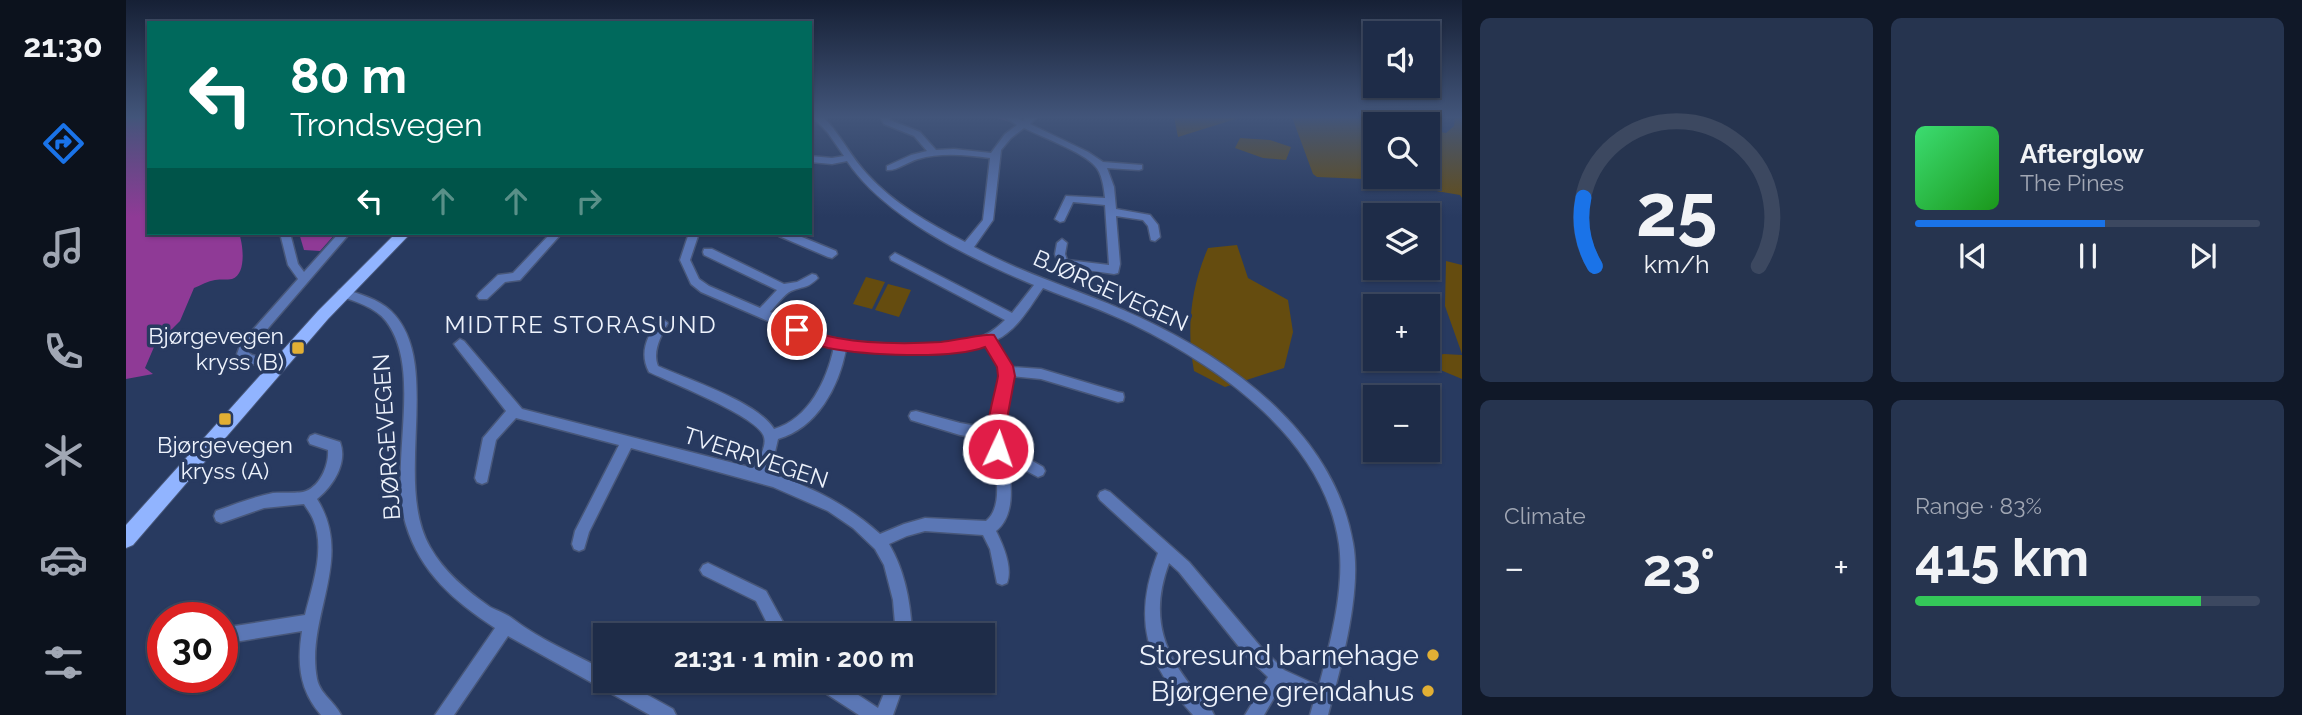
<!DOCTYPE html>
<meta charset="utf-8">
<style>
body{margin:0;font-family:Raleway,sans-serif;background:#26344f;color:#f1f3f6;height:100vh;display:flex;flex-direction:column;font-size:26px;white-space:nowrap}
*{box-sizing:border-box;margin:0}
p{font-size:23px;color:#a1a7b4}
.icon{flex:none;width:38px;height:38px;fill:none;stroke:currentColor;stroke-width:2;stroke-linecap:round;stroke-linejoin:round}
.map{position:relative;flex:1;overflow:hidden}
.drawer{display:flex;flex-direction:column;gap:18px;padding:18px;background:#101828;width:840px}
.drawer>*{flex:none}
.hud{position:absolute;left:21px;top:21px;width:665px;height:214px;border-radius:0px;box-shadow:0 2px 5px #0004,0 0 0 2px #3c4860;background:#00695c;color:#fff;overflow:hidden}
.controls{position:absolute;left:1237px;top:21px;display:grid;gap:14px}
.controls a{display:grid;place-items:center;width:77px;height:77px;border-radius:0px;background:#1e2c48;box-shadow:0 2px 5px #0004,0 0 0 2px #3c4860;font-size:35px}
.speed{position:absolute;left:21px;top:602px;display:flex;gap:14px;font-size:35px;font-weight:700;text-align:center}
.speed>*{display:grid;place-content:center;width:91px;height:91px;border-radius:50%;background:#1e2c48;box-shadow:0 2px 5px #0004,0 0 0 2px #3c4860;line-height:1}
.speed .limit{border:10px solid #d22;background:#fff;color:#111}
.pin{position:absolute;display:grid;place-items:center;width:60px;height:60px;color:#fff;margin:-30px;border:4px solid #fff;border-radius:50%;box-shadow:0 2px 7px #0007}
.me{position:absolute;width:77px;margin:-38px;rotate:3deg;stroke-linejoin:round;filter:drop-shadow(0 0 5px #0008)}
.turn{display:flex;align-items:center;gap:24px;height:147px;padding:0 28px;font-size:32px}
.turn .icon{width:91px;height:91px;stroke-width:2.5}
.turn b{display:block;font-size:49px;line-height:60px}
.lanes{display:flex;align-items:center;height:66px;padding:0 28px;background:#0003;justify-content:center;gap:35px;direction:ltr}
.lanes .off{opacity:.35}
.big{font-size:52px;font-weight:700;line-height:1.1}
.drawer .widget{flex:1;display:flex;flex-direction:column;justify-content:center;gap:10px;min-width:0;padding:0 24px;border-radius:10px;background:#26344f}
.drawer .dial{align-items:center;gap:0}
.dial svg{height:182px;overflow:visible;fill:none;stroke:#3c4860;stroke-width:7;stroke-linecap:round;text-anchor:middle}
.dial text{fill:#f1f3f6;stroke:none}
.song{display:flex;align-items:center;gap:21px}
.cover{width:84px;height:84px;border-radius:10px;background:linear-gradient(135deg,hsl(140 70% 55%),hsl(120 70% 35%))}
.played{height:7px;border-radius:4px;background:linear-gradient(90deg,#1a73e8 55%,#3c4860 55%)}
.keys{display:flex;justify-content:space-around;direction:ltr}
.heat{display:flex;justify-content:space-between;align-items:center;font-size:38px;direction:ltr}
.charge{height:10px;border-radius:5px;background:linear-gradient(90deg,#34c759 83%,#3c4860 0)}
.drawer .tiles{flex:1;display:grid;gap:18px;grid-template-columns:repeat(2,1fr)}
.trip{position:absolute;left:467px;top:623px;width:402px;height:70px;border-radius:0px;background:#1e2c48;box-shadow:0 2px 5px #0004,0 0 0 2px #3c4860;font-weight:700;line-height:70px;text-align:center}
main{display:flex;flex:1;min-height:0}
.tabs{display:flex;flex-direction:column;width:126px;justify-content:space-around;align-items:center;background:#0c121d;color:#a1a7b4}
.tabs .icon{width:49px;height:49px}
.tabs .on{color:#1a73e8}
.tabs b{font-size:32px;color:#f1f3f6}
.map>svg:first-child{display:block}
.green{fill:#654c0f}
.water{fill:#8f3a96}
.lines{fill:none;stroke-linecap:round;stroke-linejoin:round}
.stream{stroke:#8f3a96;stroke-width:2.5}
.minor-casing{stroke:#485779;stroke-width:3}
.major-casing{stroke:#485779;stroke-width:2}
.minor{fill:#5b77b5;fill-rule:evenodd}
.major{fill:#91b4ff;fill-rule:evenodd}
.route{fill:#e11d48;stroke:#92132f;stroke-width:2}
.poi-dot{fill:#e2af34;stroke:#283a60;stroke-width:2.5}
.labels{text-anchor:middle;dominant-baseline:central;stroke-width:7;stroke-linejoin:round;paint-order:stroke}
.street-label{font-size:23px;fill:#edf2fc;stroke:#283a60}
.poi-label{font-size:23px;fill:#edf2fc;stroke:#283a60;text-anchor:end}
.neighbourhood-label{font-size:24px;letter-spacing:2px;fill:#edf2fc;stroke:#283a60}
.near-poi-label{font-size:28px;fill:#edf2fc;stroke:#283a60;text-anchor:end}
</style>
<main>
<nav class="tabs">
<b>21:30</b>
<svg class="icon on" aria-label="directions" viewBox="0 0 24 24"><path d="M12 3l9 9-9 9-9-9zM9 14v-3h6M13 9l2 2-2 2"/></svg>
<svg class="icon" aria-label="music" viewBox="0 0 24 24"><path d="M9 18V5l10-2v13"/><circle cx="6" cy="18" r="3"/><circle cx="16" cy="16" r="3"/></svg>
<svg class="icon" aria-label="phone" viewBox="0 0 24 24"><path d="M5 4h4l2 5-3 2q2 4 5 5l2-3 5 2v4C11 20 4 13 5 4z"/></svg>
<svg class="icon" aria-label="climate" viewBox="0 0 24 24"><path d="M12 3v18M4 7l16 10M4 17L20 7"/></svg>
<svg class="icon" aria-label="car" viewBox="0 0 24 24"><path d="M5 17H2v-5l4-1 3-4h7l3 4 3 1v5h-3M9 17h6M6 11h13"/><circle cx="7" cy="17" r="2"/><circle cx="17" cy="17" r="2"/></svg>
<svg class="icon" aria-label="filters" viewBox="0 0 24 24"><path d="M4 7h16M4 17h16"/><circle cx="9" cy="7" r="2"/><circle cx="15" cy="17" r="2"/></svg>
</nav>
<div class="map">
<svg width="1336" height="715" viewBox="0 0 1336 715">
<rect width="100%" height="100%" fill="#283a60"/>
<g class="green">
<path d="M1048,117H1116L1052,137Z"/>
<path d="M1166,117H1286L1281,124H1250V177H1302V130L1320,133L1328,126L1329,117H1336V198L1334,195L1239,179L1191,177L1187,174Z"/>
<path d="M1114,138L1144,140L1165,147L1160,160L1137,158L1109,148Z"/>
<path d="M1111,245L1122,278L1162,300L1167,332L1158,368L1099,387L1068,371C1060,329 1065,287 1082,248Z"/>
<path d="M1320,261L1336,265V354L1319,306Z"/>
<path d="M740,277L759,282L746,309L727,304Z"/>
<path d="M762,284L785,290L773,317L749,310Z"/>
<path d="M1318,354L1336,355V379L1312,369L1302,360V357Z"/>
</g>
<g class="water">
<path d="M0,117H23V233H113C117,244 121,274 106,279C101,280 95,279 89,280C82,281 75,285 68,288L54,321L28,347L19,368L27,374L0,379Z"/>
<path d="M173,233H210L194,251L178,250Z"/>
</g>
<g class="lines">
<path class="stream" d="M872,117L885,121"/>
<defs>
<g id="minor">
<path d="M687,117H697L702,122C716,138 726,158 741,174C768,204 804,224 839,242L857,220L864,158C841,155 815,152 792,159C781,162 771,171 761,170V166L785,155L801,151L788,136L758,124L754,117H763L764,120L794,132L810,150L828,149L865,153L879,134L891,125L878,117H890L897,121L901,117H911L904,124L962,152L977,162L1016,165V169L1013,170L981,168L988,187L990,209L1024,215L1032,225L1034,237L1029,241L1025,240L1022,226L1017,220L990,216L994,264L992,273L988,274L933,266L929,254L931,243L936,239L941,243L939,254L941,260L983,265L979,205L947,202L938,221L934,222L929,219L940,196L979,198C978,188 976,173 969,166C957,152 916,137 898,128L885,138L875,150L867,220L848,247C901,276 959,292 1013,317C1107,361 1208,434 1227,543C1236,592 1215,667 1202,715H1184L1188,701L1155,686L1138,715H1119L1142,677L1122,658L1053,572L1043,563C1020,625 1043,664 1085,709L1088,715H1067C1020,663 1006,620 1032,553L974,500L972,496L974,492L979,490L984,492L1063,562L1134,646L1158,670L1193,686C1204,644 1219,588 1213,544C1198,439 1094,367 1006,324C977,310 947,300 917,288C904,307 891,330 870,340L885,367L915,369L992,392L997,393L998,397L997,401L992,402L915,379L886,376C886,400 872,422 878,445L917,467L919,471L917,475L912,477L882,461C885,484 890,515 870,531C877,545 887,567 881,583L876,585L871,583L864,549L857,535L799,531L781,536L763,544C779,571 785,604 786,635H770L767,600L758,565L749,549L727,528L702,511L647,487L505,448L463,532L458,549L453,551L448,549L446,544L449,531L493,445L390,418L370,440L361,482L356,484L351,482L349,478L357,438L380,411L330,347L328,344L334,339L338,341L396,409L627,468C632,460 641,447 638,437C634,417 543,382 523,372C513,353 521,337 532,320L536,319L542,323C535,335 526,352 532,366C561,379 632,402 648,429C683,419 701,380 708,347L695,344L575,292L565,284L554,260L563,233H573L564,260L573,279L583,286L634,308L651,290L578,255L577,252L578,249H586L658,284L671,282L686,274L690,275L692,278C681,289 677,286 665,291C658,294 650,306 644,312C662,320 681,330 700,336C726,345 820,347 847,340C860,336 870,329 879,320L765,260L764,257L769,253L886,313L908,285C846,259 759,218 721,161L706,164L684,162V156L706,158L718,156L702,133ZM860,344C885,382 870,389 863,428L834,423L790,411L785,412L783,416L785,420L834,435L863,440C868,461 880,505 860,521L799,518L778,524L754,534C721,504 682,485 640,472L649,452L652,439C691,428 713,387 720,349C751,354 833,357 860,344Z"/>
<path d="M154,233H164L172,264L178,272L213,233H224L125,348L123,353L126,355L156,362L158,365L156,368L152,370L118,362L111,354L115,343L172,279L162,265Z"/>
<path d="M425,233H436L394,280L379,282L361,299H353L351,296L353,293L372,275L387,273Z"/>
<path d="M652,233H666L710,251L711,254L706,258L702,257L653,236Z"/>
<path d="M217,289C234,294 252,299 265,311C318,362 266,481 304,547C318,572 341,591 364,607C372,611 381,614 387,619C414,640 449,654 480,671V681H496L547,709L550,715H524L382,636L328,715H309L369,628C329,602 294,572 280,525C262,465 298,371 260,321C249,307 229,301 213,296L211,293L213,290Z"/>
<path d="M189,434L214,442C222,463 207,486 191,499C229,559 179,617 191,679C194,694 209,702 215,715H195C173,690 171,663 176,631L96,644V628L179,615C186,586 200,549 187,519C185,514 181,509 178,504L138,508L95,523L90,521L88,516L90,511C109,504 127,497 147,493C156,492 173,494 180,491C195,485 203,464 202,450L184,444L182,440L184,436Z"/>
<path d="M582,563L640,591L664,635H647L630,601L577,575L574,570L577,565Z"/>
<path d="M688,681H711L752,708L763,681H779L767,715H733L690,687Z"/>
</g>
<path id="major" d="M270,233H285L202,319L7,545L0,548V525L192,311Z"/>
</defs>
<use href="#minor" class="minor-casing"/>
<use href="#major" class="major-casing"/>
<use href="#minor" class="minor"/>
<use href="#major" class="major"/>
</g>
<linearGradient id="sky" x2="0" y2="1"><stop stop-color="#162035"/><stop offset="0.54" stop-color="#42557a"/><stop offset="1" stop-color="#42557a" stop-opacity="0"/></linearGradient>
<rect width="1336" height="217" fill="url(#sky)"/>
<path class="route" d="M671,324C681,327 691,333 702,336C734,344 782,344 815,342C827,341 861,333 868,335L887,366L889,376L878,435L881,449L878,454L872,457L866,454C855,432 868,400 872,376L871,367L859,347C824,360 739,355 702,348C689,345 677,339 666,334L663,330Z"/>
<g class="poi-dot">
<rect x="165" y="341" width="14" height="14" rx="3.5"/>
<rect x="92" y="412" width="14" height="14" rx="3.5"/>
<circle cx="1307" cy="655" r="7"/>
<circle cx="1302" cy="691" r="7"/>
</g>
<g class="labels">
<g class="street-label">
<text transform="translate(985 290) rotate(24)">BJØRGEVEGEN</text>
<text transform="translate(260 437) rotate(-94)">BJØRGEVEGEN</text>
<text transform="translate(630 457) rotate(18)">TVERRVEGEN</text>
</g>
<g class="poi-label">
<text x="158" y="335">Bjørgevegen<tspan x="158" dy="26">kryss (B)</tspan></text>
<text x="99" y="444" text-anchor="middle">Bjørgevegen<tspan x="99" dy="26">kryss (A)</tspan></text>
</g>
<g class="neighbourhood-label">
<text x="455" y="324">MIDTRE STORASUND</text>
</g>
<g class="near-poi-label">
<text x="1293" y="655">Storesund barnehage</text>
<text x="1288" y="691">Bjørgene grendahus</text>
</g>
</g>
</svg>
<div class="controls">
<a><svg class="icon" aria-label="sound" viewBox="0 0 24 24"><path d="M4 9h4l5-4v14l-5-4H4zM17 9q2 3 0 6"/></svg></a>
<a><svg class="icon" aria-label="search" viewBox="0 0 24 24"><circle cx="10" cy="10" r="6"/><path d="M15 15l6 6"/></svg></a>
<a><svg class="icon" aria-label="layers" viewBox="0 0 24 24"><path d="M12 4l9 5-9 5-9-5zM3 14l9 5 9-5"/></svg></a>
<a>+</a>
<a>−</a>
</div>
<div class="speed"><div class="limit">30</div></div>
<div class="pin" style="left:671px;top:330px;background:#d93025"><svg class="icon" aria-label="arrive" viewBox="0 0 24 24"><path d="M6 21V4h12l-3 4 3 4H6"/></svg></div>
<svg class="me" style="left:872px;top:449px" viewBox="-20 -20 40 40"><circle r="17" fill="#e11d48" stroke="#fff" stroke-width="3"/><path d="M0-11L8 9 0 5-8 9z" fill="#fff"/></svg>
<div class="trip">21:31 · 1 min · 200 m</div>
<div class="hud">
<div class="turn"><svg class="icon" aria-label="left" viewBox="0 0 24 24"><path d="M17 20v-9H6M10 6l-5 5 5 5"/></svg><div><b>80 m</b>Trondsvegen</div></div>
<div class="lanes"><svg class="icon" aria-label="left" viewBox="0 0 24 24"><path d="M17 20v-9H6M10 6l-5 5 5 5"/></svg><svg class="icon off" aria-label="ahead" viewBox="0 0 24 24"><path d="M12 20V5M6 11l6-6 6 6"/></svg><svg class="icon off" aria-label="ahead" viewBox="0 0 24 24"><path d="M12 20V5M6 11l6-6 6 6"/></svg><svg class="icon off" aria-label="right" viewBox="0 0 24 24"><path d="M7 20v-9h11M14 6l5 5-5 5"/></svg></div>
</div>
</div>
<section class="drawer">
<div class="tiles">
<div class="widget dial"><svg viewBox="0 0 100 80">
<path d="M14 69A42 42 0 1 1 86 69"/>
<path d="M14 69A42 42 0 0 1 9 39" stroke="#1a73e8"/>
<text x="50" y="56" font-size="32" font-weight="700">25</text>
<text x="50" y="72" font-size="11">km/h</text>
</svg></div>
<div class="widget">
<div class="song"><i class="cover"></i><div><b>Afterglow</b><p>The Pines</p></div></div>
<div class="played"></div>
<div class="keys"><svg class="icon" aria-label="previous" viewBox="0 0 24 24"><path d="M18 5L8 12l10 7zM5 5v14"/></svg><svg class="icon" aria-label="pause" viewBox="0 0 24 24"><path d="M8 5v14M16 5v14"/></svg><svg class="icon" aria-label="next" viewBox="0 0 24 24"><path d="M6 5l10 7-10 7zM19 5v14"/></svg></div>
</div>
<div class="widget"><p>Climate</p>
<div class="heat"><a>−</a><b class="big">23°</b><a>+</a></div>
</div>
<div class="widget"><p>Range · 83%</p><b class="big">415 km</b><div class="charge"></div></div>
</div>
</section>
</main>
